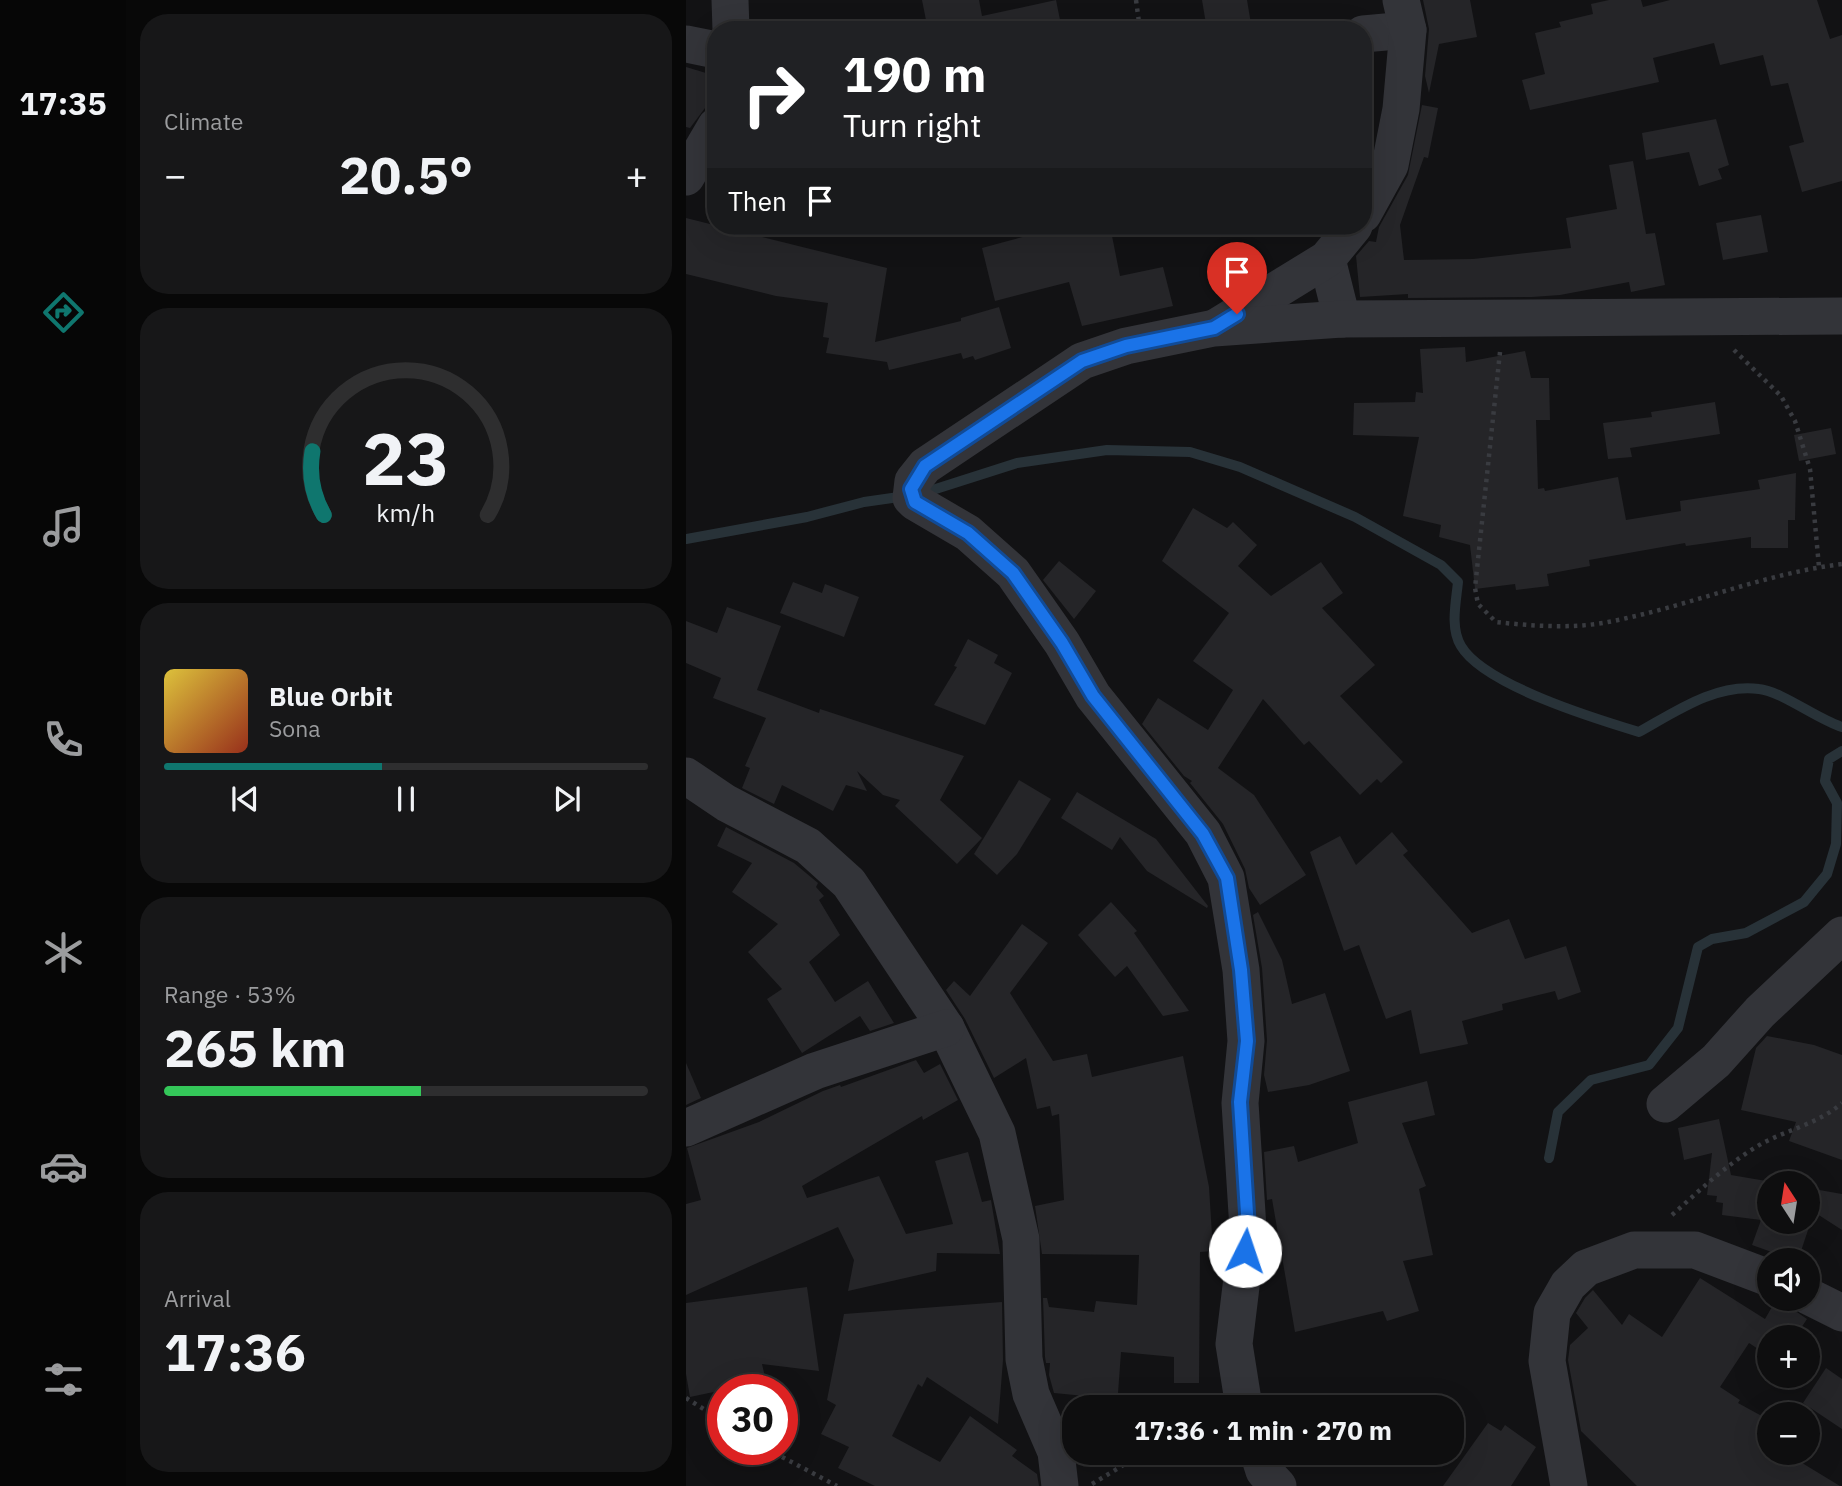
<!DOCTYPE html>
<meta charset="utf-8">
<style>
body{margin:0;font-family:"IBM Plex Sans",sans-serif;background:#171718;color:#f1f3f6;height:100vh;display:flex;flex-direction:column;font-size:26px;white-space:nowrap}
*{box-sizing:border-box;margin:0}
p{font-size:23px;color:#9b9c9e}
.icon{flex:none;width:38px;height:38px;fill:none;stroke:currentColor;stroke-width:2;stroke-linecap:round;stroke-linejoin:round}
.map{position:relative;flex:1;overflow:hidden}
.sheet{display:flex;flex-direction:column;gap:14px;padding:14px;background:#080808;width:560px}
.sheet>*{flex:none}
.banner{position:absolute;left:21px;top:21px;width:665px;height:214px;border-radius:28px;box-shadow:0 7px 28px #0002,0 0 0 2px #2e2e2f;background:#202124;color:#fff;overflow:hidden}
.needle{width:46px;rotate:348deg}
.buttons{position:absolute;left:1071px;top:1171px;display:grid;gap:14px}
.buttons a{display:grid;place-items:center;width:63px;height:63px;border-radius:50%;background:#0e0e0f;box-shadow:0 7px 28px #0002,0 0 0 2px #2e2e2f;font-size:35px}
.speed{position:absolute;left:21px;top:1374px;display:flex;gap:14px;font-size:35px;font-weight:700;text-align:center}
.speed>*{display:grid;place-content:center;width:91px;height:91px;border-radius:50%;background:#0e0e0f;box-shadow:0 7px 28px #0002,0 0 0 2px #2e2e2f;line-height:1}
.speed .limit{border:10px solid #d22;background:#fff;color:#111}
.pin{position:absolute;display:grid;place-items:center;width:60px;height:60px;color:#fff;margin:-72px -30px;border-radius:50% 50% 50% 0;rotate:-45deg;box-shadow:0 0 7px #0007}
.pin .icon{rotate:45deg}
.me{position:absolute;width:77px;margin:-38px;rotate:4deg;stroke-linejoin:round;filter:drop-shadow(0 0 5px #0008)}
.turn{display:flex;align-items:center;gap:24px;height:147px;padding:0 21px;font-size:32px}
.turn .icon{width:91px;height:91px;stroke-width:2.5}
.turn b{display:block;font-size:49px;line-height:60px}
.then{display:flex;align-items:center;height:66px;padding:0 21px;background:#0003;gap:14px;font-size:26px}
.big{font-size:52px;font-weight:800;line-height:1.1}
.sheet .widget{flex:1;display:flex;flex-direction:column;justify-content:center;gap:10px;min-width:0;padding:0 24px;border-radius:28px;background:#171718}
.sheet .dial{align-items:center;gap:0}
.dial svg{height:182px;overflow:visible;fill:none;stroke:#2e2e2f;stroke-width:7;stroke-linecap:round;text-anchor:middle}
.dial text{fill:#f1f3f6;stroke:none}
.song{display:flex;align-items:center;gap:21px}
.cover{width:84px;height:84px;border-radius:10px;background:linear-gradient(135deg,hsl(50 70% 55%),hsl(10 70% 35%))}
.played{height:7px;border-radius:4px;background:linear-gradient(90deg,#0f766e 45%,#2e2e2f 45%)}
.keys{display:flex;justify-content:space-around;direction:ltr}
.heat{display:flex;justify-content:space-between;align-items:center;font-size:38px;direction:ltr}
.charge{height:10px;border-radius:5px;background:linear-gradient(90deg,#34c759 53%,#2e2e2f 0)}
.trip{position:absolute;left:376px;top:1395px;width:402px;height:70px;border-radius:28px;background:#0e0e0f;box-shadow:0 7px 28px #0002,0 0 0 2px #2e2e2f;font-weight:800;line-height:70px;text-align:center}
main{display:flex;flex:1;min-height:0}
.tab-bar{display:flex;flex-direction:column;width:126px;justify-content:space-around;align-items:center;background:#060606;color:#9b9c9e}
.tab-bar .icon{width:49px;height:49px}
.tab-bar .selected{color:#0f766e}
.tab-bar b{font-size:32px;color:#f1f3f6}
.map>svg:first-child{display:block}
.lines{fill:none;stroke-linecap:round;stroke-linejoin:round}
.stream{stroke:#283238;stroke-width:10}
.building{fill:#252528}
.path{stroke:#393b40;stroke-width:4.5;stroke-dasharray:3.5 5;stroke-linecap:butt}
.minor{stroke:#333439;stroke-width:37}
.route-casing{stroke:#114b97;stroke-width:18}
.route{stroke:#1a73e8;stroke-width:12}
</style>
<main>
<nav class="tab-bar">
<b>17:35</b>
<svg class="icon selected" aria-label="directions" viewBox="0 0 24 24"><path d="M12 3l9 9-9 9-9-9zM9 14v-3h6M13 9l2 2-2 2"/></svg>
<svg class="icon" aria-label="music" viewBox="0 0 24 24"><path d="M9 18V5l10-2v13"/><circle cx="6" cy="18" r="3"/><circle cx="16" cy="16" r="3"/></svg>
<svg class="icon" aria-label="phone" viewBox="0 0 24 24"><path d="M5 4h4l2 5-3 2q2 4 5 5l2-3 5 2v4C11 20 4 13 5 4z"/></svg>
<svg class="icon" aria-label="climate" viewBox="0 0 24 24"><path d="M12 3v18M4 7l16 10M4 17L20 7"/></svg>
<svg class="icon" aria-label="car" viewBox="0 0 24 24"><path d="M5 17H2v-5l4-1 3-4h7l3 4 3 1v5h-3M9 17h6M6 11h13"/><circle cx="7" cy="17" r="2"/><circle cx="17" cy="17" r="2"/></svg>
<svg class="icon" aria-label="filters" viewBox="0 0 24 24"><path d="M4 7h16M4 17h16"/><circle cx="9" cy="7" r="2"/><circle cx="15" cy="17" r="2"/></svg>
</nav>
<section class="sheet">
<div class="widget"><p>Climate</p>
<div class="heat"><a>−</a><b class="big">20.5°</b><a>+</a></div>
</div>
<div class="widget dial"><svg viewBox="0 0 100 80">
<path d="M14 69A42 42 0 1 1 86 69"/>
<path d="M14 69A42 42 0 0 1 9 41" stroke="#0f766e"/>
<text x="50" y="56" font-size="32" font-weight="700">23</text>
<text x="50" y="72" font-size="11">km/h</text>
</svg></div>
<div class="widget">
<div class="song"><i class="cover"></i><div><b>Blue Orbit</b><p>Sona</p></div></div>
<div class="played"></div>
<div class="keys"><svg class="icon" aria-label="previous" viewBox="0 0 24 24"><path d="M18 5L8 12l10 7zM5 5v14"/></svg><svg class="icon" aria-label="pause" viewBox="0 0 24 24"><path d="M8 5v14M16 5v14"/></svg><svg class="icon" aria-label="next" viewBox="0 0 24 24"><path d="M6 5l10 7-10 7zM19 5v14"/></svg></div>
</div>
<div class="widget"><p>Range · 53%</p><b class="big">265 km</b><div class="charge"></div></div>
<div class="widget"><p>Arrival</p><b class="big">17:36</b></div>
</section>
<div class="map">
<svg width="1156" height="1486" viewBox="0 0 1156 1486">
<rect width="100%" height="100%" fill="#121214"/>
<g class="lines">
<g class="stream">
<path d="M234,494L331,463L421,450L504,452L554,467L669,517L755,565L772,582C770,602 764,628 775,646C798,685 910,719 953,732C989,712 1030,683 1073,689C1095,691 1131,719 1156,727"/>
<path d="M0,539L121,517L178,502L220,496"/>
<path d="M863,1158L872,1112L905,1080L963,1065L992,1028L1012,947L1026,939L1060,933L1118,902L1141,874L1150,844L1151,803L1139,781L1143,759L1156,751"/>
</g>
</g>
<g class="building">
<path d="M236,0H293L296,16L370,0L376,30H242Z"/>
<path d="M516,0H561L566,30H521Z"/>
<path d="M737,0H784L791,37L753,44L743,93L739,76L743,29Z"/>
<path d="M923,0H955L957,7L984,0H1131L1144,39L1156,35V181L1116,192L1103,146L1118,142L1102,83L1085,86L1077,55L1034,65L1028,43L967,58L973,82L844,110L836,80L859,74L849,33L875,27L873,22L907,14L905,4Z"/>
<path d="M0,67L30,76V105L19,108L4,128L0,127Z"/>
<path d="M736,105L752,108L742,158L738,157L714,225L718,260L787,259L885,248L880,218L931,209L923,165L947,161L960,234L969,233L979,285L945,292L943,282L874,295L846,297L722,298V294L674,297L670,256L683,241L690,242L693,227L722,175Z"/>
<path d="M1030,119L1043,165L1032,169L1036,179L1013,186L1003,152L960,160L956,133Z"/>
<path d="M1075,215L1082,252L1037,260L1030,223Z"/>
<path d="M0,218L201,268L189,342L275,321V318L313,307L325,348L289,360L287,356L277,359L275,353L203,370L201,362L140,353L143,338L137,337L142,303L90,296L0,274Z"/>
<path d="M410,226H424L434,276L477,267L487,306L396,326L383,282L309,301L296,248L363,230L365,236Z"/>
<path d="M779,347L780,362L839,351L845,378H863L864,420H850L852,489L858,488L859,491L932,477L940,520L995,511L994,501L1074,489L1072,480L1110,473L1109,520H1102V548H1065V537L1000,546L999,543L903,560L904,566L861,574L863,586L830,590L829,584L789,589L784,545L753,537L755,525L717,516L733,437L667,435L668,403L729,402L730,392L737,393L734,349Z"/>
<path d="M1029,402L1034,434L944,448L946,457L922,459L917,423L966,417L965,412Z"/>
<path d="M1145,428L1150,454L1113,461L1108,435Z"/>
<path d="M507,508L541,528L547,522L571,545L552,566L585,596L635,562L657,593L636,608L689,665L654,696L717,762L695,783L691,779L674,795L623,741L618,745L577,699L532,768L568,795L620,875L574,905L563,888L559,869L537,824L504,783L506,781L498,776L456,724L472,698L522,730L547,690L507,661L543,613L476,561Z"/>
<path d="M373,561L410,591L388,619L357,580Z"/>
<path d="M107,582L136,593L139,584L173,597L158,637L94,613Z"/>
<path d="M41,607L95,626L71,690L133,713L134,709L278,756L254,800L296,838L271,864L209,806L214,800L197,795L171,771L181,791L160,785L147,811L96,785L88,804L56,788L64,768L59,766L80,718L27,698L35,678L0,663V621L31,633Z"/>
<path d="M282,639L312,655L308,663L326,673L299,725L248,705L271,667L268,666Z"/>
<path d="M333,780L365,799L331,854L311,875L288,854Z"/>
<path d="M391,792L470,839L522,906L521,908L461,871L434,837L426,850L375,818Z"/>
<path d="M40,827L108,863L132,883L130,887L138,896L133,900L154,935L123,962L149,1002L182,981L208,1023L184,1031L174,1016L116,1053L81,999L96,989L62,952L92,924L46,892L66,863L31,846Z"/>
<path d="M706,832L722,851L717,855L786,933L823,919L839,959L880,946L895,992L872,1000L869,991L816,1004L817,1010L776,1021L782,1044L734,1054L725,1010L700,1019L673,945L658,951L624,852L654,836L670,865Z"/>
<path d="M425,902L451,931L448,933L503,1011L477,1016L441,966L429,977L392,935Z"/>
<path d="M572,912L596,960L606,1004L639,993L664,1071L623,1085L582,1092L578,1075L581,1040L576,968L567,915Z"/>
<path d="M336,924L362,943L324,993L367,1061L401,1054L406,1077L497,1056L523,1187L527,1251L514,1252L513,1383H488V1357L435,1352L431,1407H398L399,1396L368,1393L363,1375L364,1363H360L359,1357L357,1298H361L363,1307L408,1312L410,1301L451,1305L453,1255L356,1254L349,1206L378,1200L373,1114L366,1116L364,1106L351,1109L340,1058L308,1078L279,1019L260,990L268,981L284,996Z"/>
<path d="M1081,1036L1128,1045L1156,1055V1160L1103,1141L1110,1122L1055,1110L1070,1048Z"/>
<path d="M230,1060L238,1073L254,1064L272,1100L237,1120L236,1116L116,1186L121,1198L193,1176L220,1234L267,1224L249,1161L282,1152L296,1202L305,1200L314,1254L251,1253L250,1271L162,1291L168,1260L152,1227L0,1295V1204L15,1200L1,1148L73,1122L137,1091L154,1085L155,1087Z"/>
<path d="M0,1063L15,1098L0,1105Z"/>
<path d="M741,1081L749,1115L716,1123L740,1186L733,1189L747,1255L717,1261L733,1311L701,1321L697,1311L609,1332L586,1199L581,1200L578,1152L608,1146L612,1162L672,1143L662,1102Z"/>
<path d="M1033,1119L1045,1175L1092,1183H1083V1222H1122V1188L1156,1194V1230L1128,1212L1114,1254L1107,1252L1105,1259L1066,1245L1075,1220L1036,1215L1037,1203L1030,1202L1031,1196L1021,1195L1026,1153L998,1160L992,1128Z"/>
<path d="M1014,1278L1079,1319L1091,1298L1102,1301L1105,1308L1121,1319L1109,1337H1083V1356L1063,1343L1034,1387L1054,1400L1052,1403L1083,1420V1452H1098L1154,1486H951L895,1431L882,1360L884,1345L902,1328L890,1313L899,1298L907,1290L936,1325L943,1314L976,1337Z"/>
<path d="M121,1287L133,1371L76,1364L82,1390H37L4,1397L0,1374V1303Z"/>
<path d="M316,1302L317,1360L312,1424L241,1377L236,1387L232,1384L206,1436L254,1462L284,1416L331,1450L326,1456L351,1474L353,1486H189L152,1468L163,1447L135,1434L150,1405L141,1400L158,1314Z"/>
<path d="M1140,1368L1156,1379V1429L1117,1403Z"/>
<path d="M802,1423L815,1431L819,1425L850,1447L825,1486H757Z"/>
</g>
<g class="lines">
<g class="path">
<path d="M450,0L454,30"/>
<path d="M1048,350L1095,396L1109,421L1124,469L1133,567"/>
<path d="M814,352L789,588L792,604L810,622C846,626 887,629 922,622C1001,607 1076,574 1156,564"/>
<path d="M986,1215C1013,1191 1039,1166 1070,1147C1098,1130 1131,1125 1156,1103"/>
<path d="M0,1398L37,1421"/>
<path d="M81,1449L151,1486"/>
<path d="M406,1484L459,1452"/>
</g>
<g class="minor">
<path d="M44,0L45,30"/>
<path d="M677,34L722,30"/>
<path d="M0,44L30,50"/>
<path d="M0,177L30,126"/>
<path d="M677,214L704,165L715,109L722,30L715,0"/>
<path d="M641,259L656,319"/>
<path d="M532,326L641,259L668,226"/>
<path d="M0,776L40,803L122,846L163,883L260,1028L311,1133L335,1239L338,1359L345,1394L370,1452L374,1486"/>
<path d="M979,1104L1030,1061L1074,1012L1156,935"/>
<path d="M0,1128L129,1071L260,1028"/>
<path d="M1122,1296L1156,1313"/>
<path d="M558,1407L548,1344L562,1229L554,1103L560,1041L555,970L540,878L517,833L407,696L376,643L327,573L282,533L229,502L225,498L227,481L239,466L396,361L440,346L528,328L656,319L1156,316"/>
<path d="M572,1452L578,1471L592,1486"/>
<path d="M883,1486L861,1361L866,1313L882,1285L900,1268L948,1250H1009L1083,1278"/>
</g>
</g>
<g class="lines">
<defs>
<path id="route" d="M551,314L528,328L440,346L396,361L239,466L225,489L229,502L282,533L327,573L376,643L407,696L517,834L541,878L555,970L561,1041L554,1102L562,1229L559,1251"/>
</defs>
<use href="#route" class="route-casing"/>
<use href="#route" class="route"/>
</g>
</svg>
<div class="buttons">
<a><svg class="needle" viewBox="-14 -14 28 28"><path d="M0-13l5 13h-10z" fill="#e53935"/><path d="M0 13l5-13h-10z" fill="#9b9c9e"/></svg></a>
<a><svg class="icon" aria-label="sound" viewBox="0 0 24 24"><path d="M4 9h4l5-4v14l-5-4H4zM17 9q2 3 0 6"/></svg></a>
<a>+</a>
<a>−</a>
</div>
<div class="speed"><div class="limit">30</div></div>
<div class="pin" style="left:551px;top:314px;background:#d93025"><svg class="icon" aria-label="arrive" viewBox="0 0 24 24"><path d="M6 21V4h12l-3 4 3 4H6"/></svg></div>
<svg class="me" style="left:559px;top:1251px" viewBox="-20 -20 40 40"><circle r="19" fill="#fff"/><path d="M0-13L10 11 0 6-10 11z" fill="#1a73e8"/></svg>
<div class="trip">17:36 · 1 min · 270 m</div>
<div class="banner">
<div class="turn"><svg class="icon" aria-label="right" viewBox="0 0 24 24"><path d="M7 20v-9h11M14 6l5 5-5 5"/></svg><div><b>190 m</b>Turn right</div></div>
<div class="then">Then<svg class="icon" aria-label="arrive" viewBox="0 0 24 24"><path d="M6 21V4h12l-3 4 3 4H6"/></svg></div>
</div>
</div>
</main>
